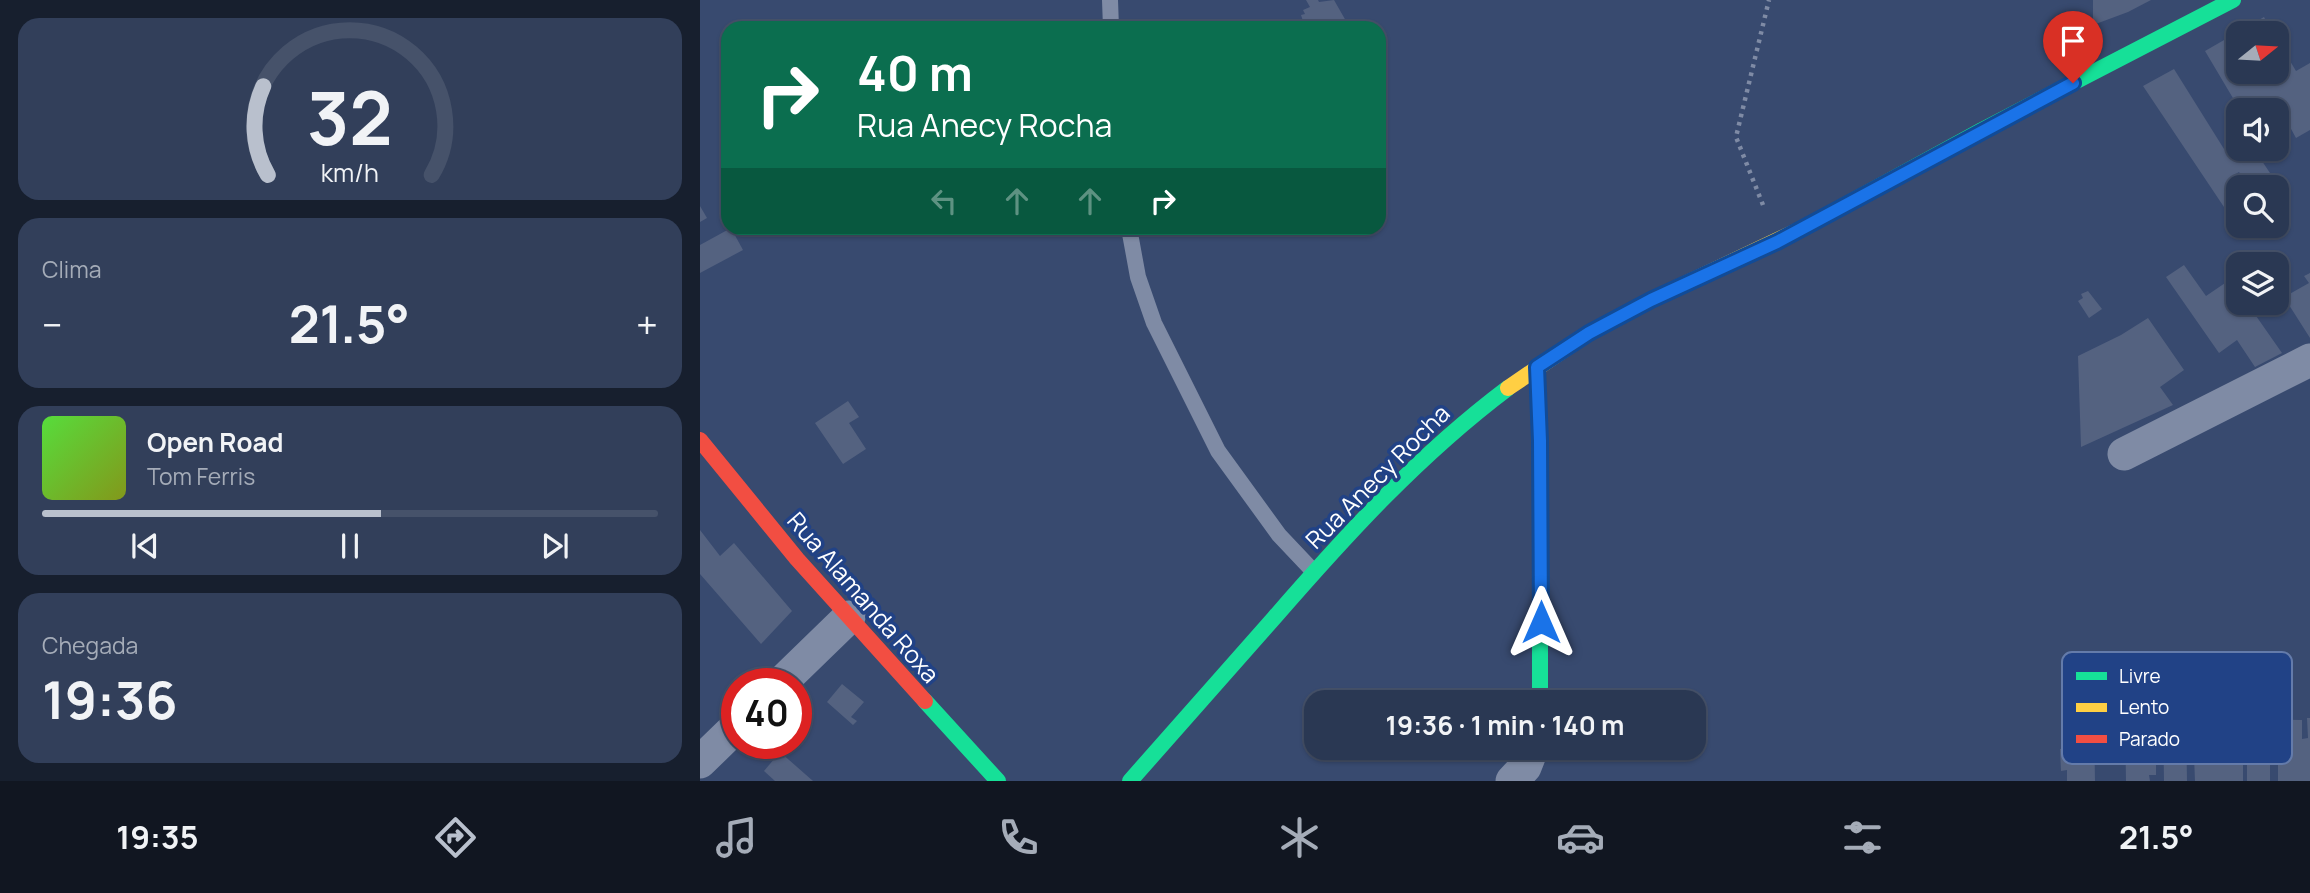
<!DOCTYPE html>
<html lang="pt">
<meta charset="utf-8">
<style>
body{margin:0;font-family:Manrope,sans-serif;background:#323f5a;color:#f1f3f6;height:100vh;display:flex;flex-direction:column;font-size:26px;white-space:nowrap}
*{box-sizing:border-box;margin:0}
p{font-size:23px;color:#a5acb8}
.icon{flex:none;width:38px;height:38px;fill:none;stroke:currentColor;stroke-width:2;stroke-linecap:round;stroke-linejoin:round}
.map{position:relative;flex:1;overflow:hidden}
.side{display:flex;flex-direction:column;gap:18px;padding:18px;background:#171f2e;width:700px}
.side>*{flex:none}
.guide{position:absolute;left:21px;top:21px;width:665px;height:214px;border-radius:21px;box-shadow:0 2px 5px #0004,0 0 0 2px #46526a;background:#0b6e4f;color:#fff;overflow:hidden}
.needle{width:46px;rotate:72deg}
.buttons{position:absolute;left:1526px;top:21px;display:grid;gap:14px}
.buttons a{display:grid;place-items:center;width:63px;height:63px;border-radius:14px;background:#2a3853;box-shadow:0 2px 5px #0004,0 0 0 2px #46526a;font-size:35px}
.speed{position:absolute;left:21px;top:668px;display:flex;gap:14px;font-size:35px;font-weight:700;text-align:center}
.speed>*{display:grid;place-content:center;width:91px;height:91px;border-radius:50%;background:#2a3853;box-shadow:0 2px 5px #0004,0 0 0 2px #46526a;line-height:1}
.speed .limit{border:10px solid #d22;background:#fff;color:#111}
.pin{position:absolute;display:grid;place-items:center;width:60px;height:60px;color:#fff;margin:-72px -30px;border-radius:50% 50% 50% 0;rotate:-45deg;box-shadow:0 0 7px #0007}
.pin .icon{rotate:45deg}
.me{position:absolute;width:77px;margin:-38px;rotate:0deg;stroke-linejoin:round;filter:drop-shadow(0 0 5px #0008)}
.turn{display:flex;align-items:center;gap:24px;height:147px;padding:0 21px;font-size:32px}
.turn .icon{width:91px;height:91px;stroke-width:2.5}
.turn b{display:block;font-size:49px;line-height:60px}
.lanes{display:flex;align-items:center;height:66px;padding:0 21px;background:#0003;justify-content:center;gap:35px;direction:ltr}
.lanes .off{opacity:.35}
.big{font-size:52px;font-weight:700;line-height:1.1}
.side .tile{flex:1;display:flex;flex-direction:column;justify-content:center;gap:10px;min-width:0;padding:0 24px;border-radius:21px;background:#323f5a}
.side .dial{align-items:center;gap:0}
.dial svg{height:182px;overflow:visible;fill:none;stroke:#46526a;stroke-width:7;stroke-linecap:round;text-anchor:middle}
.dial text{fill:#f1f3f6;stroke:none}
.song{display:flex;align-items:center;gap:21px}
.cover{width:84px;height:84px;border-radius:10px;background:linear-gradient(135deg,hsl(110 70% 55%),hsl(70 70% 35%))}
.played{height:7px;border-radius:4px;background:linear-gradient(90deg,#b9c0cd 55%,#46526a 55%)}
.keys{display:flex;justify-content:space-around;direction:ltr}
.heat{display:flex;justify-content:space-between;align-items:center;font-size:38px;direction:ltr}
.trip{position:absolute;left:604px;top:690px;width:402px;height:70px;border-radius:21px;background:#2a3853;box-shadow:0 2px 5px #0004,0 0 0 2px #46526a;font-weight:700;line-height:70px;text-align:center}
.dock{display:flex;height:112px;justify-content:space-around;align-items:center;background:#111621;color:#a5acb8}
.dock .icon{width:49px;height:49px}
.dock .on{color:#b9c0cd}
.dock b{font-size:32px;color:#f1f3f6}
main{display:flex;flex:1;min-height:0}
.map>svg:first-child{display:block}
.building{fill:#546280}
.lines{fill:none;stroke-linecap:round;stroke-linejoin:round}
.path{stroke:#7f8ba5;stroke-width:4.5;stroke-dasharray:3.5 5;stroke-linecap:butt}
.lane{stroke:#7f8ba5;stroke-width:16}
.street{stroke:#7f8ba5;stroke-width:33}
.fast{stroke:#16e098;stroke-width:16}
.slow{stroke:#ffcf43;stroke-width:16}
.jam{stroke:#f24e42;stroke-width:16}
.route-casing{stroke:#114b97;stroke-width:18}
.route{stroke:#1a73e8;stroke-width:12}
.labels{text-anchor:middle;dominant-baseline:central;stroke-width:7;stroke-linejoin:round;paint-order:stroke}
.street-label{font-size:24px;fill:#fff;stroke:#214286}
.key{fill:#214286;stroke:#647baa;stroke-width:2}
.key-label{font-size:19px;fill:#fff}
</style>
<main>
<section class="side">
<div class="tile dial"><svg viewBox="0 0 100 80">
<path d="M14 69A42 42 0 1 1 86 69"/>
<path d="M14 69A42 42 0 0 1 12 30" stroke="#b9c0cd"/>
<text x="50" y="56" font-size="32" font-weight="700">32</text>
<text x="50" y="72" font-size="11">km/h</text>
</svg></div>
<div class="tile"><p>Clima</p>
<div class="heat"><a>−</a><b class="big">21.5°</b><a>+</a></div>
</div>
<div class="tile">
<div class="song"><i class="cover"></i><div><b>Open Road</b><p>Tom Ferris</p></div></div>
<div class="played"></div>
<div class="keys"><svg class="icon" aria-label="previous" viewBox="0 0 24 24"><path d="M18 5L8 12l10 7zM5 5v14"/></svg><svg class="icon" aria-label="pause" viewBox="0 0 24 24"><path d="M8 5v14M16 5v14"/></svg><svg class="icon" aria-label="next" viewBox="0 0 24 24"><path d="M6 5l10 7-10 7zM19 5v14"/></svg></div>
</div>
<div class="tile"><p>Chegada</p><b class="big">19:36</b></div>
</section>
<div class="map">
<svg width="1610" height="781" viewBox="0 0 1610 781">
<rect width="100%" height="100%" fill="#384a6f"/>
<g class="building">
<path d="M606,0H618L619,2L634,0L650,28H603L600,22L603,21L601,15L605,14L603,10L610,7Z"/>
<path d="M1393,0H1451L1428,12L1393,25Z"/>
<path d="M1564,17L1566,21L1559,25L1563,33H1538V72H1577V39L1596,71L1610,63V130L1596,138L1590,127L1577,135V110H1540L1505,51Z"/>
<path d="M1474,69L1524,149L1538,140V149H1554L1578,185L1548,187L1539,172L1534,175L1542,187H1538V208L1528,213L1443,86Z"/>
<path d="M0,206L7,218L0,222Z"/>
<path d="M31,228L43,250L0,273V245Z"/>
<path d="M1484,265L1506,296L1531,279L1538,290V303H1547L1582,353L1555,367L1537,340L1519,353L1466,277Z"/>
<path d="M1610,273V338L1584,297L1609,283L1604,276Z"/>
<path d="M1388,291L1402,309L1389,318L1378,301L1383,298L1381,294Z"/>
<path d="M1448,318L1484,370L1460,387L1473,405L1381,447L1378,356L1421,335Z"/>
<path d="M148,401L159,417L149,423L166,449L143,464L115,423Z"/>
<path d="M0,530L20,556L34,543L92,611L61,644L0,574Z"/>
<path d="M142,684L164,702L151,717L157,721L153,725L127,702Z"/>
<path d="M1491,684H1515L1516,718L1602,720V739L1608,738L1607,718H1610V781H1578V752H1570V781H1547V741H1543V781H1495Z"/>
<path d="M1486,719L1487,781H1464L1463,720Z"/>
<path d="M1456,720V775H1449L1450,781H1426L1425,722Z"/>
<path d="M1364,722H1394L1395,781H1367V770L1361,771L1360,749L1365,748Z"/>
<path d="M80,752L113,781H75L64,771Z"/>
</g>
<g class="lines">
<path class="path" d="M1063,205L1036,137L1069,0"/>
<g class="lane">
<path d="M410,0L411,28"/>
<path d="M429,228L438,277L454,323L518,451L579,535L614,572"/>
</g>
<g class="street">
<path d="M1424,454L1610,360"/>
<path d="M80,684L149,617"/>
<path d="M0,762L37,726"/>
<path d="M812,781L825,767L833,747"/>
</g>
<g class="fast">
<path d="M1103,228L1282,130L1533,0"/>
<path d="M837,367L840,441V702"/>
<path d="M225,701L298,781"/>
<path d="M430,781C478,727 526,672 574,618C647,534 719,455 808,388"/>
</g>
<path class="slow" d="M808,388L889,333L951,300L1103,228"/>
<path class="jam" d="M0,440L97,559L225,701"/>
</g>
<g class="lines">
<defs>
<path id="route" d="M841,622L840,441L837,367L889,333L951,300L1077,242L1373,83"/>
</defs>
<use href="#route" class="route-casing"/>
<use href="#route" class="route"/>
</g>
<g class="labels">
<g class="street-label">
<text transform="translate(677 476) rotate(-45)">Rua Anecy Rocha</text>
<text transform="translate(164 597) rotate(49)">Rua Alamanda Roxa</text>
</g>
</g>
<rect x="1362" y="652" width="230" height="112" rx="10" class="key"/>
<rect x="1376" y="672" width="31" height="8" fill="#16e098"/>
<rect x="1376" y="703" width="31" height="9" fill="#ffcf43"/>
<rect x="1376" y="735" width="31" height="8" fill="#f24e42"/>
<g class="key-label">
<text x="1419" y="683">Livre</text>
<text x="1419" y="714">Lento</text>
<text x="1419" y="746">Parado</text>
</g>
</svg>
<div class="buttons">
<a><svg class="needle" viewBox="-14 -14 28 28"><path d="M0-13l5 13h-10z" fill="#e53935"/><path d="M0 13l5-13h-10z" fill="#a5acb8"/></svg></a>
<a><svg class="icon" aria-label="sound" viewBox="0 0 24 24"><path d="M4 9h4l5-4v14l-5-4H4zM17 9q2 3 0 6"/></svg></a>
<a><svg class="icon" aria-label="search" viewBox="0 0 24 24"><circle cx="10" cy="10" r="6"/><path d="M15 15l6 6"/></svg></a>
<a><svg class="icon" aria-label="layers" viewBox="0 0 24 24"><path d="M12 4l9 5-9 5-9-5zM3 14l9 5 9-5"/></svg></a>
</div>
<div class="speed"><div class="limit">40</div></div>
<div class="pin" style="left:1373px;top:83px;background:#d93025"><svg class="icon" aria-label="arrive" viewBox="0 0 24 24"><path d="M6 21V4h12l-3 4 3 4H6"/></svg></div>
<svg class="me" style="left:841px;top:622px" viewBox="-20 -20 40 40"><path d="M0-17L14 15 0 8-14 15z" fill="#1a73e8" stroke="#fff" stroke-width="4"/></svg>
<div class="trip">19:36 · 1 min · 140 m</div>
<div class="guide">
<div class="turn"><svg class="icon" aria-label="right" viewBox="0 0 24 24"><path d="M7 20v-9h11M14 6l5 5-5 5"/></svg><div><b>40 m</b>Rua Anecy Rocha</div></div>
<div class="lanes"><svg class="icon off" aria-label="left" viewBox="0 0 24 24"><path d="M17 20v-9H6M10 6l-5 5 5 5"/></svg><svg class="icon off" aria-label="ahead" viewBox="0 0 24 24"><path d="M12 20V5M6 11l6-6 6 6"/></svg><svg class="icon off" aria-label="ahead" viewBox="0 0 24 24"><path d="M12 20V5M6 11l6-6 6 6"/></svg><svg class="icon" aria-label="right" viewBox="0 0 24 24"><path d="M7 20v-9h11M14 6l5 5-5 5"/></svg></div>
</div>
</div>
</main>
<nav class="dock">
<b>19:35</b>
<svg class="icon on" aria-label="directions" viewBox="0 0 24 24"><path d="M12 3l9 9-9 9-9-9zM9 14v-3h6M13 9l2 2-2 2"/></svg>
<svg class="icon" aria-label="music" viewBox="0 0 24 24"><path d="M9 18V5l10-2v13"/><circle cx="6" cy="18" r="3"/><circle cx="16" cy="16" r="3"/></svg>
<svg class="icon" aria-label="phone" viewBox="0 0 24 24"><path d="M5 4h4l2 5-3 2q2 4 5 5l2-3 5 2v4C11 20 4 13 5 4z"/></svg>
<svg class="icon" aria-label="climate" viewBox="0 0 24 24"><path d="M12 3v18M4 7l16 10M4 17L20 7"/></svg>
<svg class="icon" aria-label="car" viewBox="0 0 24 24"><path d="M5 17H2v-5l4-1 3-4h7l3 4 3 1v5h-3M9 17h6M6 11h13"/><circle cx="7" cy="17" r="2"/><circle cx="17" cy="17" r="2"/></svg>
<svg class="icon" aria-label="filters" viewBox="0 0 24 24"><path d="M4 7h16M4 17h16"/><circle cx="9" cy="7" r="2"/><circle cx="15" cy="17" r="2"/></svg>
<b>21.5°</b>
</nav>
